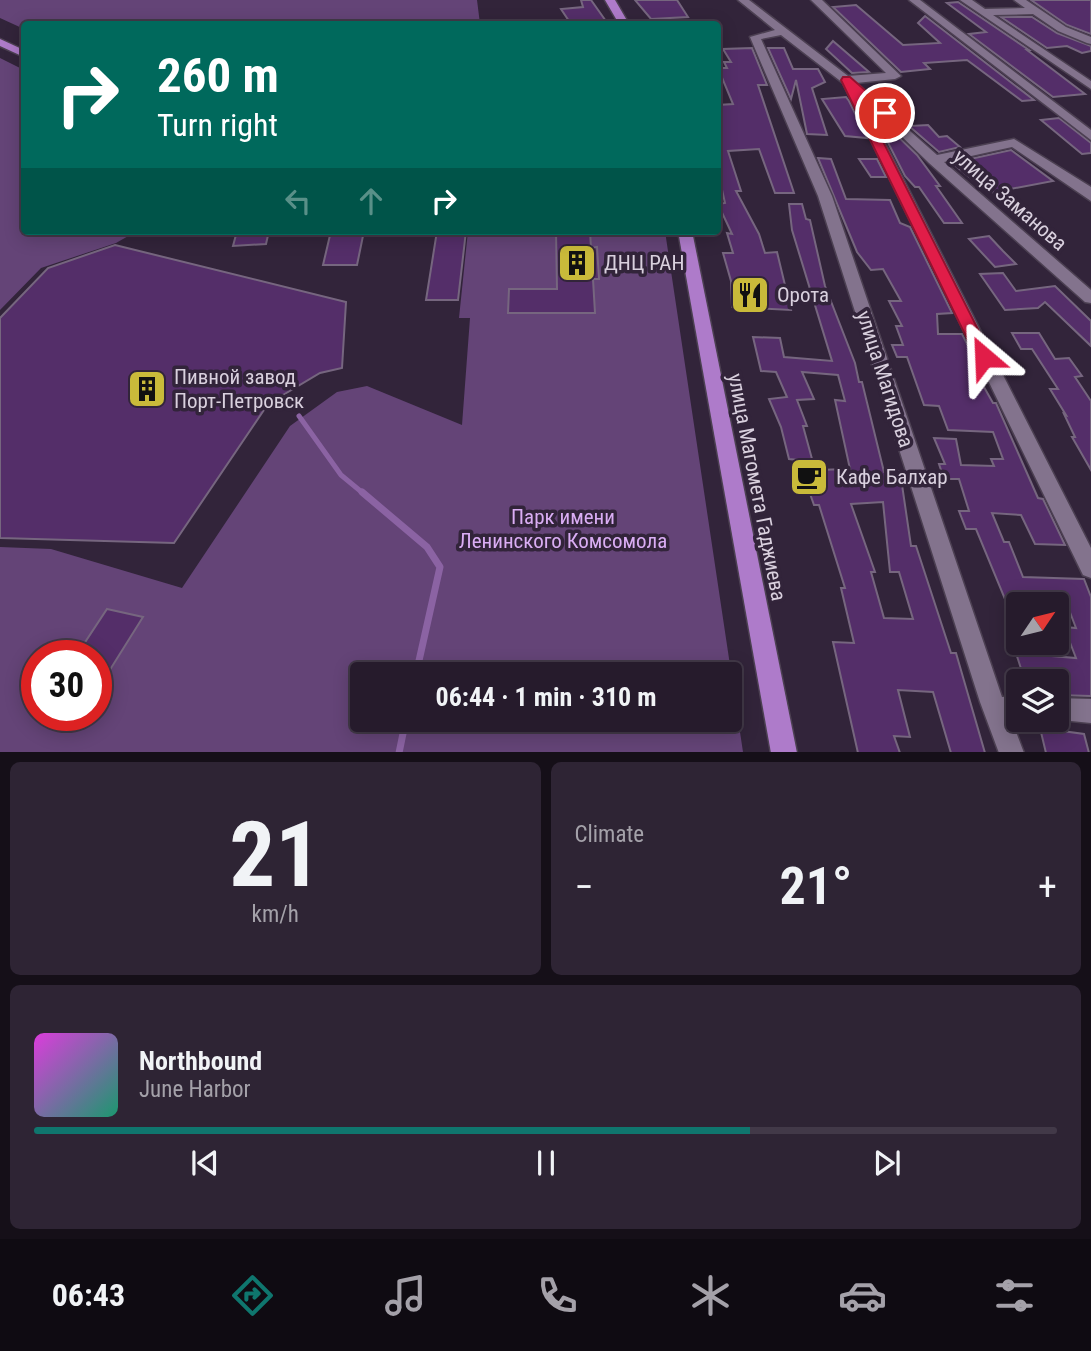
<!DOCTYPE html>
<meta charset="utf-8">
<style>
body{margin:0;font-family:"Roboto Condensed",sans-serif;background:#2e2434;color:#f1f3f6;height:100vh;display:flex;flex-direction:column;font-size:26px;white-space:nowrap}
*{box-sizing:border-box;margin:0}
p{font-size:23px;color:#a4a1a9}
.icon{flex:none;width:38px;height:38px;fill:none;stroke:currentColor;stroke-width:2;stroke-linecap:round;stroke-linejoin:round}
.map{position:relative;height:752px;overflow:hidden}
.drawer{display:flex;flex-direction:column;gap:10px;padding:10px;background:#150f18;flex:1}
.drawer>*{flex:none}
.top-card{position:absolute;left:21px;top:21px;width:700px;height:214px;border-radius:7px;box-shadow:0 4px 18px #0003,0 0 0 2px #423948;background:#00695c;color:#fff;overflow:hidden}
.needle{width:46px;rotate:55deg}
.fabs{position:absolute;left:1006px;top:592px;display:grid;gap:14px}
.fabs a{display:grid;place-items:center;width:63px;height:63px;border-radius:7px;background:#261b2c;box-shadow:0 4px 18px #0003,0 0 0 2px #423948;font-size:35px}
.speed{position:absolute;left:21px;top:640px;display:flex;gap:14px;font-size:35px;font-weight:700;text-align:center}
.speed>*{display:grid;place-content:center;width:91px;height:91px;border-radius:50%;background:#261b2c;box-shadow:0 4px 18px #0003,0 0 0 2px #423948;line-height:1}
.speed .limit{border:10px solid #d22;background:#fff;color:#111}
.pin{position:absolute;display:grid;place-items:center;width:60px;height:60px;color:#fff;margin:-30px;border:4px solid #fff;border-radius:50%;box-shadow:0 2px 7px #0007}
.me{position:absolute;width:77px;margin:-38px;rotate:334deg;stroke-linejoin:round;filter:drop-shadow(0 0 5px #0008)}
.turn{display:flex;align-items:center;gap:24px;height:147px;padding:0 21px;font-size:32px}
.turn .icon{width:91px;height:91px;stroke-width:2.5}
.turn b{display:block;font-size:49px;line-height:60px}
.lanes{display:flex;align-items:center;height:66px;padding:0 21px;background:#0003;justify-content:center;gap:35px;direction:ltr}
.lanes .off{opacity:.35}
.big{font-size:52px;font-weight:700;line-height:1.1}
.drawer .tile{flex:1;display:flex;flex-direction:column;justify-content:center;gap:10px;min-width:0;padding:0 24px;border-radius:10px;background:#2e2434}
.drawer .dial{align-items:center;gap:0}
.dial b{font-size:91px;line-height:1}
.song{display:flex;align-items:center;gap:21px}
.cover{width:84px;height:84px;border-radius:10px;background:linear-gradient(135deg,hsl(300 70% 55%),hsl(160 70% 35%))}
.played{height:7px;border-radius:4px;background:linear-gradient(90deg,#0f766e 70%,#423948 70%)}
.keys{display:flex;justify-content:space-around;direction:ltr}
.heat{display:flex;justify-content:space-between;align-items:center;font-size:38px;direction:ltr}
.drawer .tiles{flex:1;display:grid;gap:10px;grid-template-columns:1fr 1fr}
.tile:last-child{grid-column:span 2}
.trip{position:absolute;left:350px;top:662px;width:392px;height:70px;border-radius:7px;background:#261b2c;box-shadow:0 4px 18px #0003,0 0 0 2px #423948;font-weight:700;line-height:70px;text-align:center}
.menu{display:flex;height:112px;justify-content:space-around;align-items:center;background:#0f0b12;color:#a4a1a9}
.menu .icon{width:49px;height:49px}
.menu .active{color:#0f766e}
.menu b{font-size:32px;color:#f1f3f6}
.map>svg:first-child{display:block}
.green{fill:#644477;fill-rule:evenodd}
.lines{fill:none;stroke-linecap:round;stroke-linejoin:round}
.stream-far1{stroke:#8b63a3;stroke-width:5}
.stream{stroke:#8b63a3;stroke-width:7}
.building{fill:#542e69;stroke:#76667f;stroke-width:2;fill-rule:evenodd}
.minor-casing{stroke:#4c4052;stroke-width:3}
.major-casing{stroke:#4c4052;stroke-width:3}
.minor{fill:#83738d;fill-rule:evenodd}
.major{fill:#ae7bca;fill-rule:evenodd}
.route{fill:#e11d48;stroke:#92132f;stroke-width:2}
.labels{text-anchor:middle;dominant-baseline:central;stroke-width:7;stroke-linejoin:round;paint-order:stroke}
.street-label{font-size:21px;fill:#d9d0de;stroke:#32243a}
.poi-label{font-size:21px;fill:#d9d0de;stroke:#32243a;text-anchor:start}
.park-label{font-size:21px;fill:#daadf4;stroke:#32243a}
</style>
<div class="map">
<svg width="1091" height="753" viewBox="0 0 1091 753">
<rect width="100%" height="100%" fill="#32243a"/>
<g class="green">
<path d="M0,0H477L480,24H24V29L0,18Z"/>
<path d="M0,58L24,70V231H137L116,243L41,268L0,310Z"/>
<path d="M468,231H665L743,752L0,753V547L51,549L182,588L290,426L337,392L367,386L462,425L470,318H459ZM37,656H96V716H37ZM362,674H730V719H362Z"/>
</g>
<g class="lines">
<path class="stream-far1" d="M299,416L341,475L364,494"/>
<g class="stream">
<path d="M362,492L427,547L440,567L416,674"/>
<path d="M399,753L406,719"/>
</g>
</g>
<g class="building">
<path d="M581,0H591L608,24H571L561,9L583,7Z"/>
<path d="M635,0H677L688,17L651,19Z"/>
<path d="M1031,0H1091V34L1067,25Z"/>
<path d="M958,2L1029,50H1027L1085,94L1053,97L969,34L986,32L947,3Z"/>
<path d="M856,5L903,45L940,43L918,23L925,16L1034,100L1022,101L967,60L924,63L930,69L901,72L833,7Z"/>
<path d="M1001,17H1032L1057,33L1091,46V51L1082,53L1067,46L1047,48Z"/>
<path d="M833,41L869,72L852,73L826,49Z"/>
<path d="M752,48L767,85H758L794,193H775L759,149L728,151L741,191H736L759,234L765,253L777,252L791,310L732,307L731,281L723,253H733L727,233L732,234L718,204L725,203L718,172V105L733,104L718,68H727L724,62H731L723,49Z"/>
<path d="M768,48H784L793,69H818L825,82L812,88L827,135L807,134L796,80L791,99Z"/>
<path d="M846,97L849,101L867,138L845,136L822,99Z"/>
<path d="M1059,118L1091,143V153L1082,154L1041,120Z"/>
<path d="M878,123H884L917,155L940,186H936L962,223H944L919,187H915L905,176Z"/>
<path d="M928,125L939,137L947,136L960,147L939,152L909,126Z"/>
<path d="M1011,150L1053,181L989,193L952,163Z"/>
<path d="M818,158L831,159L846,199L890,200L900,223L910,227L952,313L937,314L938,334H962L982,373H976L993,403H996L1038,498L1043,499L1065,545L1035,544L1021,515L992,513L1004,542H1009L1023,577L1084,579L1091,597V696L1057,695V681H1025L1016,653L1076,658L1064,627L1076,628L1066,602L1018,599V631H1016L1005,599L976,529H966L959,511H969L959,479H944L939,464H945L934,438L956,439L961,465L994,466L991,459H1003L993,432L948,430L939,406L924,405L907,357H897L892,345H903L896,326H902L889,301H901L883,269L871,270L857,252Z"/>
<path d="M859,159H877L886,177H871Z"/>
<path d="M789,204H802L806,219L810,220L825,286L855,363L859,382H862L884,472L900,471L911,546H916L951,653H956L985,753H951L933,692L898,690L910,737L894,736L900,753H858L833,642L854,643L841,588H845L819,505H814L798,460L789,459L781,427L769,399L787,397L776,372L761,371L753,337L780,338L784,357L832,361L792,230ZM802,372L838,375L845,401L835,400L850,469L815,470L803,426H807L797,400L814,399ZM883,502L890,572H899L913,619L884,618L871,572H875L851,504Z"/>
<path d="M237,231H269L266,244L233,246Z"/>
<path d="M331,231H364L357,265H323Z"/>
<path d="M437,231H466L458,300H426Z"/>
<path d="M556,231H590L591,248L597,247L599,279H593L595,313H508L509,289H557Z"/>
<path d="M989,236L1003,251L1016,264L995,267L969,239Z"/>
<path d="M115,245L346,302L342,368L320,373L268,404L174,543L0,538V318L48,268Z"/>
<path d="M1003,273L1016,291L1055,286L1091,321V346L1045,302L1038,308L1005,310L980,274Z"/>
<path d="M1012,333H1039L1055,359L1069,358L1082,376L1075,377L1091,401V470L1072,437H1075L1064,414L1066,415L1050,389H1058L1032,349H1021Z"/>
<path d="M107,609L143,617L96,692V656H76Z"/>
<path d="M1040,728L1084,734L1089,753H1046Z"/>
</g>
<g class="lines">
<defs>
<g id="minor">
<path d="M738,0H749L848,76L886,73L811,0H822L901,76L895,79L856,83L937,155L1014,139L1091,187V201L1012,147L944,162L1091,290V303L1085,302L929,163L862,98L1091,548V578L1083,575L843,83L781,35L761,39L832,196L1002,697H1018V719H1022L1012,721L1024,753H999L980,702L818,196L750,37L775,30Z"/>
<path d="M909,0H920L1091,130V140Z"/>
<path d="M960,0H972L985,9L1025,8L1014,0H1026L1066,27L1091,37V44L1087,43L1058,31L1033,14L993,15L1091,81V89Z"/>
<path d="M1057,698L1091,699V723L1051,719H1057Z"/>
</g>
<g id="major">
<path d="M605,0H615L629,24H619Z"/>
<path d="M0,39L24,50V57L0,46Z"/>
<path d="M678,231H692L797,753H771Z"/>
</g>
</defs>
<use href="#minor" class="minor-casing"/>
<use href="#major" class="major-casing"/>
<use href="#minor" class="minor"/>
<use href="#major" class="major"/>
</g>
<path class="route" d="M843,77H850L891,113L881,116L861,98L992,357L990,360L984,362L976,357L841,80Z"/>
<defs>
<symbol id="building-square" viewBox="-11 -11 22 22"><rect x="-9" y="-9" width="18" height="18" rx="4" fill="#c9ba3a" stroke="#32243a"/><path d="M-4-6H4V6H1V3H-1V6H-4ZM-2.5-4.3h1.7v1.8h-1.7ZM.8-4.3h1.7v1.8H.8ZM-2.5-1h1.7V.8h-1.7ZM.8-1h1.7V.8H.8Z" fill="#111"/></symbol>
<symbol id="restaurant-square" viewBox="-11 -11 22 22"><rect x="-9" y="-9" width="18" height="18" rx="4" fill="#c9ba3a" stroke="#32243a"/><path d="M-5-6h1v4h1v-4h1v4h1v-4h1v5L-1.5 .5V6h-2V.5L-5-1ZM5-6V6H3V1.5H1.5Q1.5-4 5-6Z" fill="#111"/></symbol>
<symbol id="cafe-square" viewBox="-11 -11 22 22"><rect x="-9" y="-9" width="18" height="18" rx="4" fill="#c9ba3a" stroke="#32243a"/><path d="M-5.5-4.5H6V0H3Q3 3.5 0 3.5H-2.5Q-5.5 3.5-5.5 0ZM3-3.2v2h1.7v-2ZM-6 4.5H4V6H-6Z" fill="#111"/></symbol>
</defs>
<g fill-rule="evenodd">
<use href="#building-square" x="555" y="241" width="44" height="44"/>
<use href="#restaurant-square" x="728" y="273" width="44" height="44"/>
<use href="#building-square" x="125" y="367" width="44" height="44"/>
<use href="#cafe-square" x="787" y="455" width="44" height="44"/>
</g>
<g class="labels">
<g class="street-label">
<text transform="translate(1010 200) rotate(41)">улица Заманова</text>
<text transform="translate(885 379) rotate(72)">улица Магидова</text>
<text transform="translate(757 487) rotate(79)">улица Магомета Гаджиева</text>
</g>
<g class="poi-label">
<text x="604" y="263">ДНЦ РАН</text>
<text x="777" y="295">Орота</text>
<text x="174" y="377">Пивной завод<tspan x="174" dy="24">Порт-Петровск</tspan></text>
<text x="836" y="477">Кафе Балхар</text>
</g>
<g class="park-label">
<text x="563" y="517">Парк имени<tspan x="563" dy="24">Ленинского Комсомола</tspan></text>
</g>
</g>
</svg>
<div class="fabs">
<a><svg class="needle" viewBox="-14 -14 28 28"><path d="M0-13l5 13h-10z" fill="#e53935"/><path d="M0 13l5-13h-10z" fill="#a4a1a9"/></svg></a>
<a><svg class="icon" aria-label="layers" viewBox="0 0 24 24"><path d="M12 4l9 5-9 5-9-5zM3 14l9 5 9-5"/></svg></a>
</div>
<div class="speed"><div class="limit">30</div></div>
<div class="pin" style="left:885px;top:113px;background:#d93025"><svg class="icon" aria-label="arrive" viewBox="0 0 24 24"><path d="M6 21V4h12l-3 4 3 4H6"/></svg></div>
<svg class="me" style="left:984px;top:357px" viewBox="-20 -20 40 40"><path d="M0-17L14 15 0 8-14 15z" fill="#e11d48" stroke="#fff" stroke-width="4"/></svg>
<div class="trip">06:44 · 1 min · 310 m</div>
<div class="top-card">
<div class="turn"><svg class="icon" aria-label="right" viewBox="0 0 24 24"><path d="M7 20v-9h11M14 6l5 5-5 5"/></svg><div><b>260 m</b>Turn right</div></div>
<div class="lanes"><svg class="icon off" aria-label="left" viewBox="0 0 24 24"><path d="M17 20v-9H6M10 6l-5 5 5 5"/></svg><svg class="icon off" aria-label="ahead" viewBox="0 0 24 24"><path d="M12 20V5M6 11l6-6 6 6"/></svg><svg class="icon" aria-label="right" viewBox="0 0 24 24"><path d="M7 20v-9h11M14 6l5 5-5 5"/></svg></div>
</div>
</div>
<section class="drawer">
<div class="tiles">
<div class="tile dial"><b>21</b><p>km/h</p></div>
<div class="tile"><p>Climate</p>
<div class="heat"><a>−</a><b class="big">21°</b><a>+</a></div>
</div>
<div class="tile">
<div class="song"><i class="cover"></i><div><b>Northbound</b><p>June Harbor</p></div></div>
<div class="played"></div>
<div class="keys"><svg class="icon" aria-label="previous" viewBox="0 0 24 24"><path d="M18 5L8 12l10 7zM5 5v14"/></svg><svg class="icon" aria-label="pause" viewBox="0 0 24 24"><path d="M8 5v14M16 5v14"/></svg><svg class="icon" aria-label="next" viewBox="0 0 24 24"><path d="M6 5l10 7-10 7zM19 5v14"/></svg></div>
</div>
</div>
</section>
<nav class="menu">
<b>06:43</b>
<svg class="icon active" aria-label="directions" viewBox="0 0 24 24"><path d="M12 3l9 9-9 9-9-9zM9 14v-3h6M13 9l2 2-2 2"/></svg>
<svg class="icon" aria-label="music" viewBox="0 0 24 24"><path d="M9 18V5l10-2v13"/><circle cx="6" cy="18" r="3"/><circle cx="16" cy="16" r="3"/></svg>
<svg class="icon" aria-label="phone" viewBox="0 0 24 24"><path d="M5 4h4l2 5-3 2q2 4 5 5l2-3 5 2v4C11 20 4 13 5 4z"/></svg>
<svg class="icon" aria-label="climate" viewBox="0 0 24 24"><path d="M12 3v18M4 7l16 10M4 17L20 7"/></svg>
<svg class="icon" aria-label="car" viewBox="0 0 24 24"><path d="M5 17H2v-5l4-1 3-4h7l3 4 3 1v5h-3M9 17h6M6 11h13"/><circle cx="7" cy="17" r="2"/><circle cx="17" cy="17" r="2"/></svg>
<svg class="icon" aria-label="filters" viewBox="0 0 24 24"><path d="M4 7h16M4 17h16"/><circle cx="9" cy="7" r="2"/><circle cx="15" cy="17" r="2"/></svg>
</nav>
